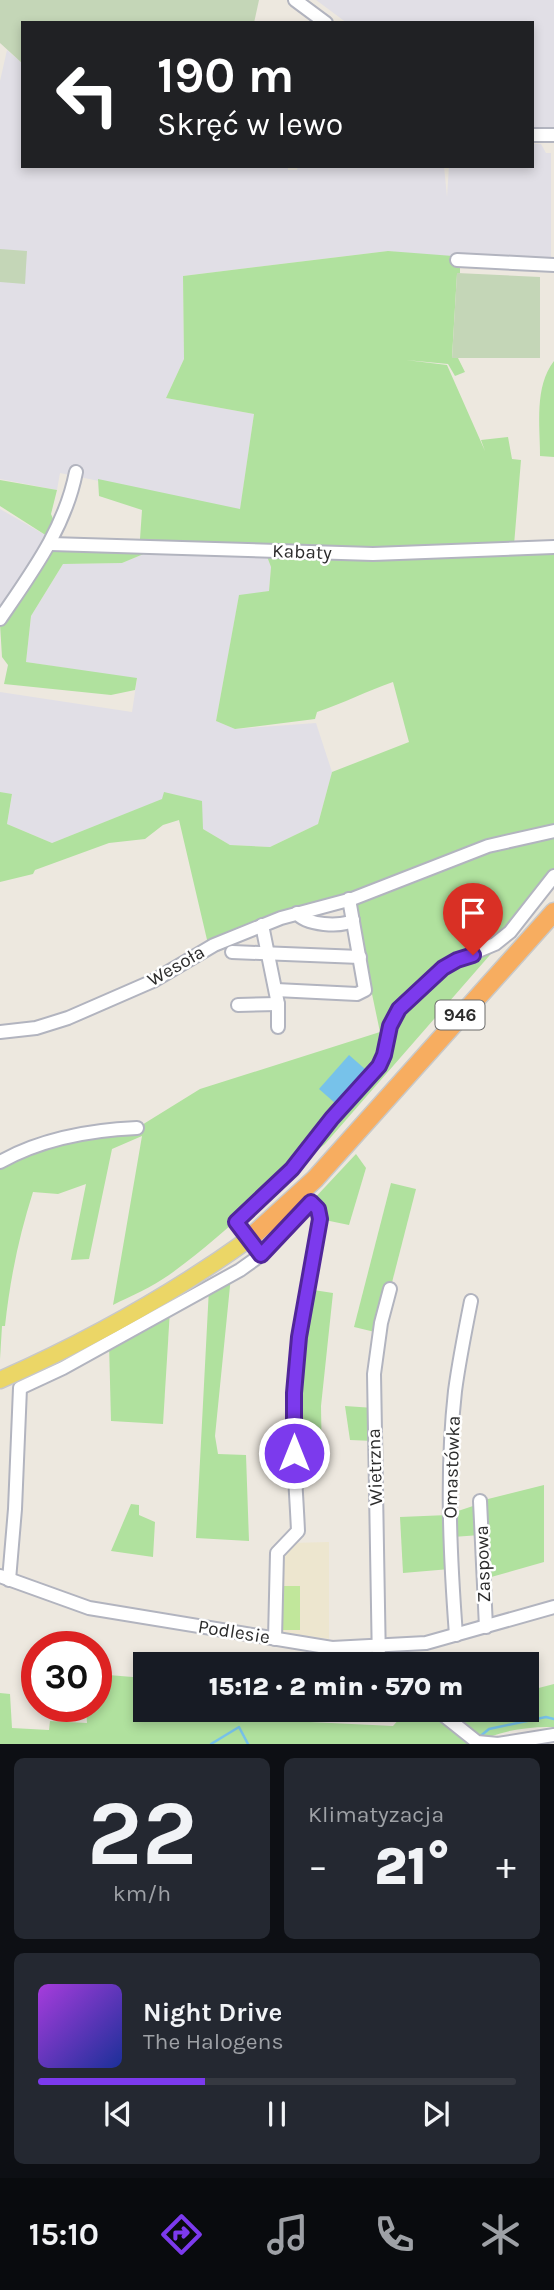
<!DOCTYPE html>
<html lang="pl">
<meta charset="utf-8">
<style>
body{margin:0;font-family:Karla,sans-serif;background:#242831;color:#f1f3f6;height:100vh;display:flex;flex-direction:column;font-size:26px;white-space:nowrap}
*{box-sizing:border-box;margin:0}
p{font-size:23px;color:#9ea1a6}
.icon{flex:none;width:38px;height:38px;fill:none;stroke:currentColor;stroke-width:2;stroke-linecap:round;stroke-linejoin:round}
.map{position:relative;height:1744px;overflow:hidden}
.drawer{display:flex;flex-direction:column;gap:14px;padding:14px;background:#0d0f14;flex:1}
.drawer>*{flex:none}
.top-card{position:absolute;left:21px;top:21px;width:513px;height:147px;border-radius:0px;box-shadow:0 4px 10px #0003;background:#202124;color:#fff;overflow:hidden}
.speed{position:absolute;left:21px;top:1631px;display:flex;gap:14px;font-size:35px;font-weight:700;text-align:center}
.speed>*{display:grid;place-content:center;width:91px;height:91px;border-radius:50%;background:#171b24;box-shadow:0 4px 10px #0003;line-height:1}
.speed .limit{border:10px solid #d22;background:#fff;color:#111}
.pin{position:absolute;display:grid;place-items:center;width:60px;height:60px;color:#fff;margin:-72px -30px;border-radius:50% 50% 50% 0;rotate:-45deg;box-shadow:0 0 7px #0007}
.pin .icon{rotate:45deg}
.me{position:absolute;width:77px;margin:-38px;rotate:0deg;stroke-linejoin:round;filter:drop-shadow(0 0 5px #0008)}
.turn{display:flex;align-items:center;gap:24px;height:147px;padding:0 21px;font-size:32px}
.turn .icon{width:91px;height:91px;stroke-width:2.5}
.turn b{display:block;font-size:49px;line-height:60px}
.big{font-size:52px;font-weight:800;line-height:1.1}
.drawer .widget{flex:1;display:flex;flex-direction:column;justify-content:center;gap:10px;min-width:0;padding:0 24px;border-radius:10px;background:#242831}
.drawer .dial{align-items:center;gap:0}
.dial b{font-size:91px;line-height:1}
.song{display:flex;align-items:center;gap:21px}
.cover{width:84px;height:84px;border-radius:10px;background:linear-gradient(135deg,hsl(280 70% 55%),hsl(230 70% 35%))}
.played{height:7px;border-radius:4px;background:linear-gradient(90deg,#7c3aed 35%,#363941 35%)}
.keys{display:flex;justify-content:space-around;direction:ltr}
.heat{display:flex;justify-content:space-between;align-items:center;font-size:38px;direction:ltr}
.drawer .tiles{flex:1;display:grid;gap:14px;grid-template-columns:1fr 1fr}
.widget:last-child{grid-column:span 2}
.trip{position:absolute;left:133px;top:1652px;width:406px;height:70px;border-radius:0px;background:#171b24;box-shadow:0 4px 10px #0003;font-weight:800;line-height:70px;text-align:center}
.tabs{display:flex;height:112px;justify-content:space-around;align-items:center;background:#090b0e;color:#9ea1a6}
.tabs .icon{width:49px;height:49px}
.tabs .active{color:#7c3aed}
.tabs b{font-size:32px;color:#f1f3f6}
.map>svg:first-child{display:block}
.industrial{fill:#e1dfe6}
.education{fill:#ede6cf}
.green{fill:#b0e19e}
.cemetery{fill:#c4d6b7}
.pitch{fill:#c1e79b}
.water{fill:#77c2ea}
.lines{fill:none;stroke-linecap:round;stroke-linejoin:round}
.stream{stroke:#77c2ea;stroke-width:2.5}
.minor-casing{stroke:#b2b4bf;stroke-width:16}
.major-casing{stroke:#c8c8c8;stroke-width:19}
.highway-casing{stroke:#c8c8c8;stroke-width:21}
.minor{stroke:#fff;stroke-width:12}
.major{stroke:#ebd666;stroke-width:16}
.highway{stroke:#f7ad60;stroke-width:18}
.route-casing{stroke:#51269a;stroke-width:18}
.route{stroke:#7c3aed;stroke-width:12}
.labels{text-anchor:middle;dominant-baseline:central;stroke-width:5;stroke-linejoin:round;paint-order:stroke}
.shield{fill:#fff;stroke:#6b6b6b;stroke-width:2}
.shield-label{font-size:18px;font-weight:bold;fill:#2c2c2c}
.street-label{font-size:19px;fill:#2c2c2c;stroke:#fff}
</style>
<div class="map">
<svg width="554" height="1744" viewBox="0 0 554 1744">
<rect width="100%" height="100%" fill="#ede8df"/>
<g class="industrial">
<path d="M316,0H554V133L532,130V23H347Z"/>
<path d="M7,50L23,64V166H288V170H297L298,166H444L447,197L449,166H532V141L533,144H541L546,153H551V263L457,260L388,251L183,276L184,359L166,398L254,414L240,510L60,473L57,490L0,479V81Z"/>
<path d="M0,509L47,536L0,606Z"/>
<path d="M158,548L266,551L271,567L269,591L239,596L216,721L235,729L316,723L332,772L318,824L270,847L230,845L203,829L163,799L52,843L7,824L12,795L0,792V692L132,712L137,679L26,662L31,616L63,564L122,563Z"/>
</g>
<path class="education" d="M329,1542V1639L278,1632L279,1554L291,1543Z"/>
<g class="green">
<path d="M388,251L453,256L460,265V273L457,274L452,357L458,358L465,372L455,376L448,364L406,360L447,365L485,451L481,440L508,437L512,459L521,460L514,545L554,549V876L510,932L325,1144C271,1185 225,1235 169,1275C152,1287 131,1296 113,1305L142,1136L112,1149L89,1259L71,1260L86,1184L58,1194L33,1192C19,1236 10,1279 5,1326H2L0,1359V1162L25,1148L137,1128L200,1089L380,1032L352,899L208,944L179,820L163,825L145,839L109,843L35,870L33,874L0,882V792L12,794L7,824L52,843L162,799L164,792L202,801L203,829L230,845L270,847L318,824L332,772L409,742L393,682C367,691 344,703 317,712L315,719L235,729L216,721L239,595L269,591L271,567L265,551L158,548L122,563L63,564L31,616L26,662L137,678L135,690L111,695L4,684L8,665L2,657L0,624L51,544L155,546L140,539L142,510L99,496L98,479L240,509L254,414L166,398L184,359L183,276Z"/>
<path d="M554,361V457L540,456C540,425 534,387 554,361Z"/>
<path d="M0,480L57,490L51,514L55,524L47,536L0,506Z"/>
<path d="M356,1154L366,1168L349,1225L320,1219L311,1202Z"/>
<path d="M391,1183L416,1189L379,1333L354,1327Z"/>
<path d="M231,1276L215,1436L218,1454L246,1455L249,1541L196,1538L209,1288Z"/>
<path d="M307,1289L333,1293L321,1406L322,1468L298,1469L294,1453Z"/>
<path d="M170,1310L163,1424L111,1421L109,1343Z"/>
<path d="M345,1406L374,1408V1441L350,1440Z"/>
<path d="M544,1485V1562L484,1579L480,1501Z"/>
<path d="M131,1504L139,1505V1515L155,1522L153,1557L111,1551Z"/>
<path d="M479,1504L480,1535L453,1537L452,1513Z"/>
<path d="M448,1515L450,1569L403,1573L400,1517Z"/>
<path d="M96,1674L145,1678V1710H267L269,1720L393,1726L407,1710H527V1691L554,1684V1727C524,1726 498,1732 471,1744H0V1693L10,1694L12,1728L49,1730L50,1721L87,1723L86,1706H96Z"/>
</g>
<g class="cemetery">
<path d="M0,0H259L254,23H23V64L0,43Z"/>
<path d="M0,249L27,251L25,284L0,282Z"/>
<path d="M457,273L540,277V358H452Z"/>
</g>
<path class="pitch" d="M281,1586H300V1630H280Z"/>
<path class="water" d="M349,1055L365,1069L335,1103L319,1089Z"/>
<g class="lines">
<g class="stream">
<path d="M478,1738L489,1729L546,1717L554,1719"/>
<path d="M211,1744L239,1727L248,1744"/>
</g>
<defs>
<g id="minor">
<path d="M295,0L326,23"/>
<path d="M532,135H554"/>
<path d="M457,260L554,265"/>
<path d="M51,544L373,554L554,547"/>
<path d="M0,619C32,572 65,528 76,472"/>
<path d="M297,913C305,925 342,928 353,920"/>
<path d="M262,925L278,1004V1027"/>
<path d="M232,952L360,957"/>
<path d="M276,990L357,994L365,990L349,899"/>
<path d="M238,1005L278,1004"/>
<path d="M0,1032L36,1028L68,1018L153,981L214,945L281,918L352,899L488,846L554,831"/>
<path d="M0,1162C41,1139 90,1130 137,1128"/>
<path d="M254,1245L236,1222L292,1169L332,1118L379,1066L384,1055L390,1026L399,1009L443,968L457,960L495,944L510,932L554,876"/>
<path d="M480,1501L486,1627"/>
<path d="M0,1576L89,1608L332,1648L426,1643L554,1607"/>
<path d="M9,1580L15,1509L20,1388L63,1368L240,1270L261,1255L311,1202L318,1209L320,1219C310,1276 298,1332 294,1390C291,1436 296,1484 298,1531L277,1553L275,1639"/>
<path d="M456,1635C450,1555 446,1472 455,1391C459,1361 465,1331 471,1301"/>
<path d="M379,1664L374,1374L381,1323L390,1289"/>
<path d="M437,1710L477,1742L498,1744L554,1735"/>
</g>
<path id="major" d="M0,1380C88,1341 171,1295 249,1239"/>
<path id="highway" d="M249,1239L315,1179L554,912"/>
</defs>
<use href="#minor" class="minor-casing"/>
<use href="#major" class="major-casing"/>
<use href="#highway" class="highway-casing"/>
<use href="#minor" class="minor"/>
<use href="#major" class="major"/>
<use href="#highway" class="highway"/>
</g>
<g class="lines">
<defs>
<path id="route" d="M294,1453V1393L299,1337L320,1219L318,1209L311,1202L261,1255L236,1222L292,1169L332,1118L379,1066L384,1055L390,1026L399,1009L443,968L457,960L473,955"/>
</defs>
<use href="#route" class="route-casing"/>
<use href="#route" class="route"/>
</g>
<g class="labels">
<rect class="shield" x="435.5" y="1000.5" width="49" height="29" rx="5"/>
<g class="shield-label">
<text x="460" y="1015">946</text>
</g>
<g class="street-label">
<text transform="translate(302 552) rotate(2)">Kabaty</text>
<text transform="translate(176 966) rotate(-30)">Wesoła</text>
<text transform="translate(375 1467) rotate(-92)">Wietrzna</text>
<text transform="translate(452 1467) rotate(-88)">Omastówka</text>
<text transform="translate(483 1564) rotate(-92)">Zaspowa</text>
<text transform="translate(234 1632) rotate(9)">Podlesie</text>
</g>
</g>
</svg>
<div class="speed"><div class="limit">30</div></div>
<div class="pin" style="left:473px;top:955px;background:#d93025"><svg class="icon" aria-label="arrive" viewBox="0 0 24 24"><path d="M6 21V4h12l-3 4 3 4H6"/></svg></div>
<svg class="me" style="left:294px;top:1453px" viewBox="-20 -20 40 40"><circle r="17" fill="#7c3aed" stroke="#fff" stroke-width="3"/><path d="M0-11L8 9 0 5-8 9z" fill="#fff"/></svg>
<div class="trip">15:12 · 2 min · 570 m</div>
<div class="top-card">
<div class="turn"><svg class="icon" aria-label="left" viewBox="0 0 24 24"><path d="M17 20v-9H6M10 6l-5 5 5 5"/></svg><div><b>190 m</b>Skręć w lewo</div></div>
</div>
</div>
<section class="drawer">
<div class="tiles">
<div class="widget dial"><b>22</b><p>km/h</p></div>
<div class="widget"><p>Klimatyzacja</p>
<div class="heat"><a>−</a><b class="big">21°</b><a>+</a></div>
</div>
<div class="widget">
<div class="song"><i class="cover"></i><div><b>Night Drive</b><p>The Halogens</p></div></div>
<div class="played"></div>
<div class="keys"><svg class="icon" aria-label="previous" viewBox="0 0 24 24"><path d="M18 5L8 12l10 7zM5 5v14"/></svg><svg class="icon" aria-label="pause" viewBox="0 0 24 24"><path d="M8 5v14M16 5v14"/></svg><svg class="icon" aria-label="next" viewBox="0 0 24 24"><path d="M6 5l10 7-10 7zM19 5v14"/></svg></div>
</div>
</div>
</section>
<nav class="tabs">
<b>15:10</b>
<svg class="icon active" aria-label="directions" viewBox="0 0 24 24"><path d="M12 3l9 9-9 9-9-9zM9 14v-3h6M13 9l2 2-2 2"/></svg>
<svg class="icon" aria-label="music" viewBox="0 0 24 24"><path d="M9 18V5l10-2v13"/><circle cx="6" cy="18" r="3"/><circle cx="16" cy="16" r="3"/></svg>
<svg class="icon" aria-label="phone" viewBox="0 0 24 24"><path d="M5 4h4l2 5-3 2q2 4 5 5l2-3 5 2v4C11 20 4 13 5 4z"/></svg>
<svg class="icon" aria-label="climate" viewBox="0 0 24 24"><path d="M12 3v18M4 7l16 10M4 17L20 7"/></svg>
</nav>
